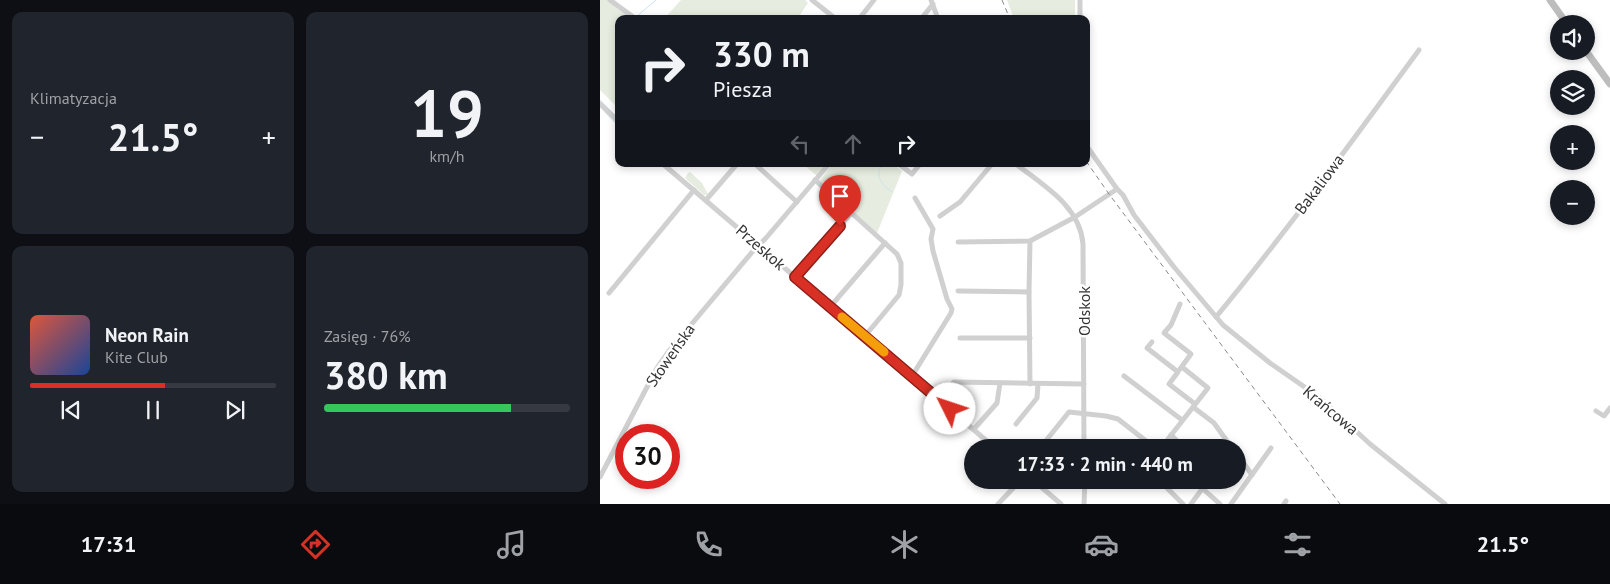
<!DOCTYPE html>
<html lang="pl">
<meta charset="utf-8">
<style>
body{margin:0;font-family:"PT Sans",sans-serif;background:#20242c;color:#f1f3f6;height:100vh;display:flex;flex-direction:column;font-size:19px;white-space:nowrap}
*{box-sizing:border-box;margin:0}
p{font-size:16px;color:#9ea1a6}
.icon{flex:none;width:28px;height:28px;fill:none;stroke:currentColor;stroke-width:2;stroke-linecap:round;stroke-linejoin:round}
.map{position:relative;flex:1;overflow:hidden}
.details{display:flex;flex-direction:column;gap:12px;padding:12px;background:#0d0f14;width:600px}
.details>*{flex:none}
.banner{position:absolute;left:15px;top:15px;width:475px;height:152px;border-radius:10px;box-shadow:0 2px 8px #0003;background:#171b24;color:#f1f3f6;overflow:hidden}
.fabs{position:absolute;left:950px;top:15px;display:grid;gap:10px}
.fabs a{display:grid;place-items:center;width:45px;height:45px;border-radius:50%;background:#171b24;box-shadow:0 2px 8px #0003;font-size:25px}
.speed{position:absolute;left:15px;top:424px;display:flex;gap:10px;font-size:25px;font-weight:700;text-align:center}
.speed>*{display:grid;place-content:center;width:65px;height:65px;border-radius:50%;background:#171b24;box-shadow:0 2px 8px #0003;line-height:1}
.speed .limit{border:8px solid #d22;background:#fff;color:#111}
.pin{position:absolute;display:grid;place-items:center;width:42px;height:42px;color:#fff;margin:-51px -21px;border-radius:50% 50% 50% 0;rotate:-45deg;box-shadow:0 0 5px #0007}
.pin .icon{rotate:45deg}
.me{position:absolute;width:55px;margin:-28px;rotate:311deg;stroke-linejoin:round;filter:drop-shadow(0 0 4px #0008)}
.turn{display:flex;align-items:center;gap:18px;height:105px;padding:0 15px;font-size:22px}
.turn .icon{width:65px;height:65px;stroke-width:2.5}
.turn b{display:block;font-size:35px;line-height:42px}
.lanes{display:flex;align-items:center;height:48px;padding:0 15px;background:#0003;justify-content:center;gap:25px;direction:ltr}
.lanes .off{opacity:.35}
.big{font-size:38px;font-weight:700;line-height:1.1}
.details .card{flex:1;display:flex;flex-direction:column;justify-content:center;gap:8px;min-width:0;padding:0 18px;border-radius:10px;background:#20242c}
.details .dial{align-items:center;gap:0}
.dial b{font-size:65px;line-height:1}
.song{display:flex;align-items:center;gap:15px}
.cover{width:60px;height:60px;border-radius:8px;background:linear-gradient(135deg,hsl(10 70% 55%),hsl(220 70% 35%))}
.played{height:5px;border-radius:2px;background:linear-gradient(90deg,#d93025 55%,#363941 55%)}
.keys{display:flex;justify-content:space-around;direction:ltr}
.heat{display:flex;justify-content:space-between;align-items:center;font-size:28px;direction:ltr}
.charge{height:8px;border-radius:4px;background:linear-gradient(90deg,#34c759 76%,#363941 0)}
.details .tiles{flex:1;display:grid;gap:12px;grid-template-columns:repeat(2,1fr)}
.trip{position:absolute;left:364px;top:439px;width:282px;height:50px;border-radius:25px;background:#171b24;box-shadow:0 2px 8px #0003;font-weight:700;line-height:50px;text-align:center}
.tabs{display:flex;height:80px;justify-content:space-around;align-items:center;background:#090b0e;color:#9ea1a6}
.tabs .icon{width:35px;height:35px}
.tabs .current{color:#d93025}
.tabs b{font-size:22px;color:#f1f3f6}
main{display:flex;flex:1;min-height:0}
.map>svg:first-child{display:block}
.green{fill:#e6ecdf}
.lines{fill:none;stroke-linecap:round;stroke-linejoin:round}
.stream{stroke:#cfe2ee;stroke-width:1}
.street{stroke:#d0d0d0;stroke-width:5}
.secondary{stroke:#bdbdbd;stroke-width:7}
.rail{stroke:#888;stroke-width:1;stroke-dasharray:5 4;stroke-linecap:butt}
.route-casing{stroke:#8d1f18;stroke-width:12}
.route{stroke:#d93025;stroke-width:9}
.slow{stroke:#f59e0b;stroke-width:9}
.labels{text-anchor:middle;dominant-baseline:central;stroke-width:5;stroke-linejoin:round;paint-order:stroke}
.street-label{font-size:16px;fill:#333;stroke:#fff}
</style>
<main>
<section class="details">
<div class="tiles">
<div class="card"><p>Klimatyzacja</p>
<div class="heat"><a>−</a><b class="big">21.5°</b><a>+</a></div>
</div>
<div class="card dial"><b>19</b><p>km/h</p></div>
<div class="card">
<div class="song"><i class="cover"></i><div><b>Neon Rain</b><p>Kite Club</p></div></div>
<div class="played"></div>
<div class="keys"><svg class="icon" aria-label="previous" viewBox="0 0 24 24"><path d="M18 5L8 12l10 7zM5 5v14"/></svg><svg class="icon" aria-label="pause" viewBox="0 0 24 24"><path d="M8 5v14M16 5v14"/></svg><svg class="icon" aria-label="next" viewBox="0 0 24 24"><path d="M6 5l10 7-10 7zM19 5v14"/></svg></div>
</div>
<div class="card"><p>Zasięg · 76%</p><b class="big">380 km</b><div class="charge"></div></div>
</div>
</section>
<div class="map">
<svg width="1010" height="504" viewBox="0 0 1010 504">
<rect width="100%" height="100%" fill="#fff"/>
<g class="green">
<path d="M0,0H8L34,19H19V109L0,90Z"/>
<path d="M81,0H205L208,3L197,19H64Z"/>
<path d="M407,0H475V19H414Z"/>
<path d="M203,164H228L217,176Z"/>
<path d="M233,164H293L302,171L277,233L219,181Z"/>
<path d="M90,172L102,183L108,194L106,195H104L85,178L88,173Z"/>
</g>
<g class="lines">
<g class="stream">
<path d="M37,16L56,0"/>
<path d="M133,18L134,19"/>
<path d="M0,100L15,115"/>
<path d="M5,112L18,126"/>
<path d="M282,164C275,177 280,183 292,192"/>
</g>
<g class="street">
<path d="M10,0L36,19"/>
<path d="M212,0L236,19"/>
<path d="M331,0L338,19"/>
<path d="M480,0V19"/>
<path d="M259,19L274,0"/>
<path d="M321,19L333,4"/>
<path d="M0,104L19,122"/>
<path d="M486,145L517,189L523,195L534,215L574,267L623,325L670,363L719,397L770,444L845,504"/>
<path d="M63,164L395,448"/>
<path d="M155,164L197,202"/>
<path d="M416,164C444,186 480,206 483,244L484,448"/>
<path d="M300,165L312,174L320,164"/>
<path d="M215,180L297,254L301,263V285L299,295L265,336"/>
<path d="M106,200L137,164"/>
<path d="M340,216L360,202L392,164"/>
<path d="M358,242L430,241L475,217L517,189"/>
<path d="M195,277L251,213"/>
<path d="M358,291L429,292"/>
<path d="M9,293L94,190"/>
<path d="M230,307L285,243"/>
<path d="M616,317C687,231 753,140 819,50"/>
<path d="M360,338H430"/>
<path d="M552,342L547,348L578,372L569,384L595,404"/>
<path d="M580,369L591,354L564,333L571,325L580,304"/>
<path d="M312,376L351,313L352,309L347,299L333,251L331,239L333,229L315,198"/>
<path d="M524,376L582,420"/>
<path d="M430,384L429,292L430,241"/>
<path d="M339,399L354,382L484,384"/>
<path d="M593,407L614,423L632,448"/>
<path d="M996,411L1004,416L1010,408"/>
<path d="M416,424L437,398L438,384"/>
<path d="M374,429L397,403L400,383"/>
<path d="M571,435L585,448"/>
<path d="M440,448L469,412L506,416L518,419L555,448"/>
<path d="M561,448L608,388L582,367"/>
<path d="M638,455L652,475"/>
<path d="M0,477L57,368L69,351L153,251L166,238L229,164"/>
<path d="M433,480L461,504"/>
<path d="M477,480L485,486"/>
<path d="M559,480L583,504"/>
<path d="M593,480L620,504"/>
<path d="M398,504L421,480"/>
<path d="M484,504L485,480"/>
<path d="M591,504L602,489"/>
<path d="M631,504L671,448"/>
<path d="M684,504L686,501"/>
</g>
<g class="secondary">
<path d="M950,0L967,24"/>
<path d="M986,51L1010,84"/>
</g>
<g class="rail">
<path d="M402,0L410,19"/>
<path d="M486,161L509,194L740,504"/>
</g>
</g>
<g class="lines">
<defs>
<path id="route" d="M240,226L195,277L350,409"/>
</defs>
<use href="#route" class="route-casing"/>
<use href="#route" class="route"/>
<path class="slow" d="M242,317L284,352"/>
</g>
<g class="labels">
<g class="street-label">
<text transform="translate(719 184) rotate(-53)">Bakaliowa</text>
<text transform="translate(161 247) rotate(41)">Przeskok</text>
<text transform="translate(484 311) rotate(-90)">Odskok</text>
<text transform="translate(70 355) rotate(-55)">Słoweńska</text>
<text transform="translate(731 410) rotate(40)">Krańcowa</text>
</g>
</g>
</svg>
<div class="fabs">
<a><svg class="icon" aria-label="sound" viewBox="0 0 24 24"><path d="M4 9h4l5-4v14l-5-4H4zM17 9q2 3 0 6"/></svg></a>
<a><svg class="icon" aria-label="layers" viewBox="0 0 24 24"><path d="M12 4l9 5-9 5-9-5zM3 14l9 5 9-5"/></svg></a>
<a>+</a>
<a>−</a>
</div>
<div class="speed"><div class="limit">30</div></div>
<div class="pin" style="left:240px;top:226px;background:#d93025"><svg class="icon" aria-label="arrive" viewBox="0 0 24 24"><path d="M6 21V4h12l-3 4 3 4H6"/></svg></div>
<svg class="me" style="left:350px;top:409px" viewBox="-20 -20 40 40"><circle r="19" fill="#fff"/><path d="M0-13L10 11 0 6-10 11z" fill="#d93025"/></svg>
<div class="trip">17:33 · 2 min · 440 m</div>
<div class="banner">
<div class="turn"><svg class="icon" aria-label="right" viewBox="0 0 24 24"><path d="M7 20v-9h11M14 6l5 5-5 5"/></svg><div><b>330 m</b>Piesza</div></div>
<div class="lanes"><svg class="icon off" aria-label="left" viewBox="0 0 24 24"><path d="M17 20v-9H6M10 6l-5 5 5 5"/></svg><svg class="icon off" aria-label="ahead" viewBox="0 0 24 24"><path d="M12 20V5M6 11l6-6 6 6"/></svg><svg class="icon" aria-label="right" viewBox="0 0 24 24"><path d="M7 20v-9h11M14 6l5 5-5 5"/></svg></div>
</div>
</div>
</main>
<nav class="tabs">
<b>17:31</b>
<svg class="icon current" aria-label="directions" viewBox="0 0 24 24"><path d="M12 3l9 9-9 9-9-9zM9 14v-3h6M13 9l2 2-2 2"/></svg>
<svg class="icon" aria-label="music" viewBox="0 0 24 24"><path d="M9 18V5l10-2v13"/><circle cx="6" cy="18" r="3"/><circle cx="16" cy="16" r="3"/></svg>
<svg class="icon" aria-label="phone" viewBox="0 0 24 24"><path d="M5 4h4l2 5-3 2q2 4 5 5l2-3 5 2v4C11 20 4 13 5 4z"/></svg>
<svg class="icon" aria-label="climate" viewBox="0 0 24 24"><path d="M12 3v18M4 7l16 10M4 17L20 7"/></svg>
<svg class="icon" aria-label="car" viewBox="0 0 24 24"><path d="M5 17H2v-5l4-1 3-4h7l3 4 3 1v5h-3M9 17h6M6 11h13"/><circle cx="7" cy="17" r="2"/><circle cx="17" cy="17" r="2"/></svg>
<svg class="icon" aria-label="filters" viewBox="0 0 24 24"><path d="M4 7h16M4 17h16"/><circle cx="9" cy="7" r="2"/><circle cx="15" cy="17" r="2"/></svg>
<b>21.5°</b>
</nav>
